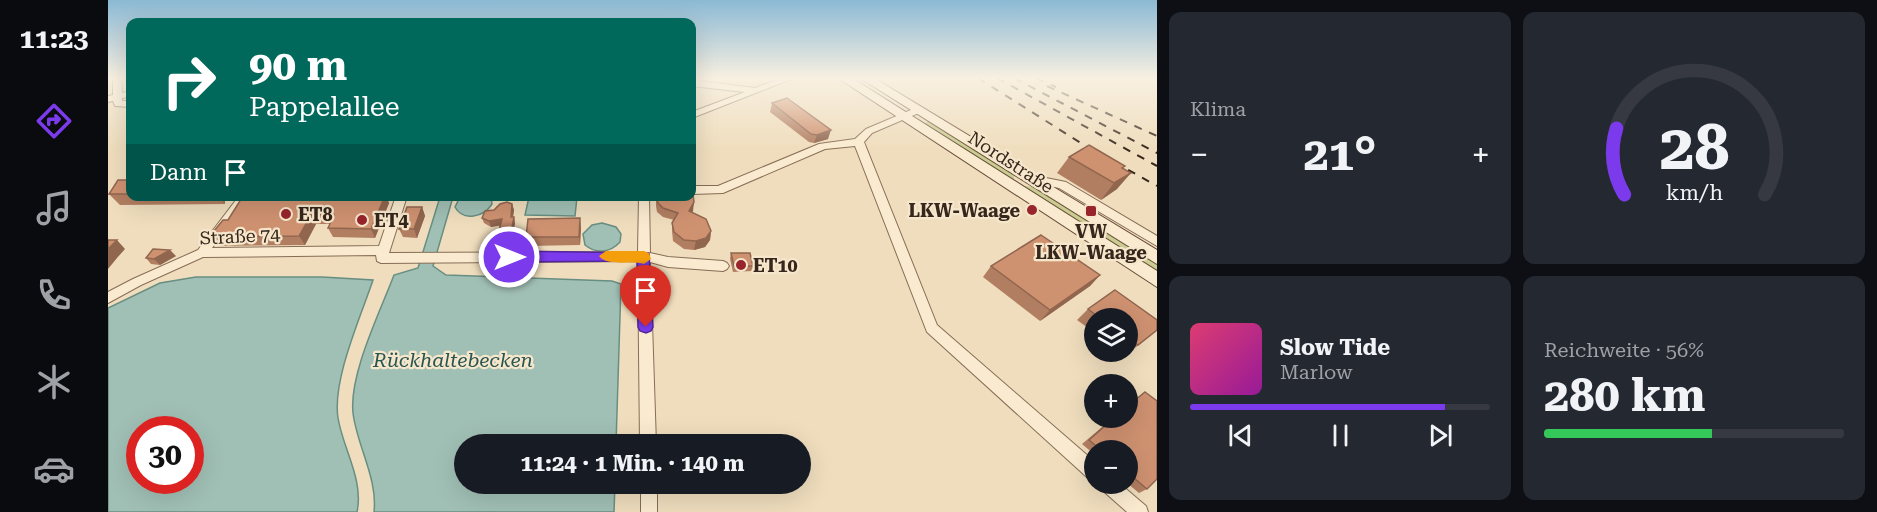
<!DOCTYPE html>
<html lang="de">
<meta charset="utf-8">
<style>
body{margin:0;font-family:"Roboto Serif",serif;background:#242831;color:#f1f3f6;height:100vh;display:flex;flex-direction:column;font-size:22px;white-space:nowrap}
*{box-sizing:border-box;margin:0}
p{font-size:20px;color:#9ea1a6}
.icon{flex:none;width:33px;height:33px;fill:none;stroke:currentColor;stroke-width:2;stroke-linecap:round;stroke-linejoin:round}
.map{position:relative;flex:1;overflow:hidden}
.sheet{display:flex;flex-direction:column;gap:12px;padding:12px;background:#0d0f14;width:720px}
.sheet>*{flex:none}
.banner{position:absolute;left:18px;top:18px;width:570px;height:183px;border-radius:12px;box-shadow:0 6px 24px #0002;background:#00695c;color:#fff;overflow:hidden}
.buttons{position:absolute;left:976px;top:308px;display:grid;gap:12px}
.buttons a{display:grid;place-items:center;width:54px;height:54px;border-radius:50%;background:#171b24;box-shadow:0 6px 24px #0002;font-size:30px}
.speed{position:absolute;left:18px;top:416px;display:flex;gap:12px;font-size:30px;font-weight:700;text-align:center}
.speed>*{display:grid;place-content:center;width:78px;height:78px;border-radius:50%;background:#171b24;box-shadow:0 6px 24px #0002;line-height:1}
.speed .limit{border:9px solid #d22;background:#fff;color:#111}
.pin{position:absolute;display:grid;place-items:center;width:51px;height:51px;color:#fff;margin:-62px -26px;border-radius:50% 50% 50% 0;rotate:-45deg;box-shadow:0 0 6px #0007}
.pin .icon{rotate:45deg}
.me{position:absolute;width:66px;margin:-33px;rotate:90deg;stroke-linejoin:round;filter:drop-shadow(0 0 4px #0008)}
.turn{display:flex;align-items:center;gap:21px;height:126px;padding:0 24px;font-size:27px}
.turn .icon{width:78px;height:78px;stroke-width:2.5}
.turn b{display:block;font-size:42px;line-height:51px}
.then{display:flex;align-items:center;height:57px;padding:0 24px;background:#0003;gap:12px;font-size:22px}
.big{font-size:45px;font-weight:700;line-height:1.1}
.sheet .widget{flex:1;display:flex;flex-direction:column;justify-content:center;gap:9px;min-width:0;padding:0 21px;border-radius:12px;background:#242831}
.sheet .dial{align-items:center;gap:0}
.dial svg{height:156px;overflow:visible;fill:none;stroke:#363941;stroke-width:7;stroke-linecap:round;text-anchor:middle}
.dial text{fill:#f1f3f6;stroke:none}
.song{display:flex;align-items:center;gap:18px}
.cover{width:72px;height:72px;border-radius:9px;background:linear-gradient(135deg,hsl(340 70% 55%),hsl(300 70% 35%))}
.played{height:6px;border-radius:3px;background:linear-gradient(90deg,#7c3aed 85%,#363941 85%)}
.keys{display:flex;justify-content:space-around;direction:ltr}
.heat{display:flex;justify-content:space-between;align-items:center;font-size:33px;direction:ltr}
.charge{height:9px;border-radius:4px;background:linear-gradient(90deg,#34c759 56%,#363941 0)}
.sheet .tiles{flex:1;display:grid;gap:12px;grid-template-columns:repeat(2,1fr)}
.trip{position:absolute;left:346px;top:434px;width:357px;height:60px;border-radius:30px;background:#171b24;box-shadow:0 6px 24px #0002;font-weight:700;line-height:60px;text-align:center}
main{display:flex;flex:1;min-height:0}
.tab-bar{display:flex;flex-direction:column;width:108px;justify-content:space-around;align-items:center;background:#090b0e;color:#9ea1a6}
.tab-bar .icon{width:42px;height:42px}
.tab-bar .active{color:#7c3aed}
.tab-bar b{font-size:27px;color:#f1f3f6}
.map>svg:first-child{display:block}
.green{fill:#cacd91}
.water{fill:#a1c0b5;stroke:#688e82;stroke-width:1.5;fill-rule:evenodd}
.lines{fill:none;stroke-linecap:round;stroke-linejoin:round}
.street-casing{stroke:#876d56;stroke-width:2}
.secondary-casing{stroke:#694e39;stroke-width:2}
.street{fill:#faebd0;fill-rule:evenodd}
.secondary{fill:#faebd0;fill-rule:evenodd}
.rail{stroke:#36261b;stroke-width:2;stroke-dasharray:8 8;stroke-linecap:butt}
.wall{fill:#b27e61}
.shaded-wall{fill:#91664f}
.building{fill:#cf9271;stroke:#91664f;stroke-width:1.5}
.route{fill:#7c3aed;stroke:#51269a;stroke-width:1.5}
.slow{fill:#f59e0b}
.poi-dot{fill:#98242c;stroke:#f6e7cc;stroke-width:2}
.labels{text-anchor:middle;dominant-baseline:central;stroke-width:4.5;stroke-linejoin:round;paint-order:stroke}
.street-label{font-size:18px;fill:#36261b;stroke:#f6e7cc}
.poi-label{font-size:18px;font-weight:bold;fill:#36261b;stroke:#f6e7cc;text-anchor:start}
.water-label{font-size:20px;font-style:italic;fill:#295651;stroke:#f6e7cc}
</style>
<main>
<nav class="tab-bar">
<b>11:23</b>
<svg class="icon active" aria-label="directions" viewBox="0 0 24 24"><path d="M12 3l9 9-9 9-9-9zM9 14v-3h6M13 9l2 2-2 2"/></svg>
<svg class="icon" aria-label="music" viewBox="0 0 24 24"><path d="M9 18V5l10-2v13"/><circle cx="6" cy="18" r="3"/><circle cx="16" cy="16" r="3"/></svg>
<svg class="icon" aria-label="phone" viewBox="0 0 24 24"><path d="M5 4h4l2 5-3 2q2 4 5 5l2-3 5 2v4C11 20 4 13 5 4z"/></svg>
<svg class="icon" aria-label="climate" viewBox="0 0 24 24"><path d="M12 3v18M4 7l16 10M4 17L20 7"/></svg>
<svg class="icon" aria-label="car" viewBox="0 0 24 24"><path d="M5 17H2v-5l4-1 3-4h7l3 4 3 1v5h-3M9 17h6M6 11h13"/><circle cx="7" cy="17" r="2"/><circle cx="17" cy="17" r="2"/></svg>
</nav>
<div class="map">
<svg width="1049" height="512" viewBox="0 0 1049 512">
<rect width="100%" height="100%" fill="#efddbd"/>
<g class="green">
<path d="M820,121L906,174V179H902L814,125Z"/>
<path d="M917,186L926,187L1049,264V275L916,189Z"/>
</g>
<g class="water">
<path d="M332,197H345L325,266L338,275L504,281L513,284L508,444H357V483H507L506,512H266C270,479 249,446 245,413C241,374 272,312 286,275L310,268Z"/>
<path d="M352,197H383L384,204C376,217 355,222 347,207Z"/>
<path d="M421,197H469L467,216L417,215Z"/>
<path d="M494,223L508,227L513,234L512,242C502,253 488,254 477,245L475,234L484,225Z"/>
<path d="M88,277H214L265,280C253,316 224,380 230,418C235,449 256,480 249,512H0V308L52,283ZM32,429H82V480H32Z"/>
</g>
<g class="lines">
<defs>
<g id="street">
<path d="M5,78H13L14,93L22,91V97L14,98V101H22V107L7,106L5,101L0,102V96L5,95Z"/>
<path d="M674,78H686L584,118V112L637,92L584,86V80L647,88Z"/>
<path d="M810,107L815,110L813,112L764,133L756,142L829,325L987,462V481L981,479L819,332L747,146L717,149L615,193L584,194V186H610L711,144L747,139L758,129Z"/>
<path d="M923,175L958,182L1049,236V246L951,188L919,181L918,179L919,177Z"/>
<path d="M131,196H142L104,248L271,246L288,196H299L281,253L530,252L531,196H541L542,253L560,257L615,261L619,263L621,266L619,269L615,271L560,267L542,262L548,444H532L530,261L273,263L269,261L268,255L95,257L33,285L0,303V292L25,279L90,250Z"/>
<rect x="533" y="483" width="16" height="29"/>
<path d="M991,483H1011L1038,506L1040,512H1019L993,489Z"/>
</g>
<g id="secondary">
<path d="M730,78H744L1049,271V287Z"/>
<path d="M752,78H766L1049,250V264Z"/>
</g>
</defs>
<use href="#street" class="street-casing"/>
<use href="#secondary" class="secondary-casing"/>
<use href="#street" class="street"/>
<use href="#secondary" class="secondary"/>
<g class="rail">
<path d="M870,78L976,145L1049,186"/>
<path d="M889,78L1049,166"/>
<path d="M906,78L1049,153"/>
<path d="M928,78L948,87"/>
<path d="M939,86L1049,136"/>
</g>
</g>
<g class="wall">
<path d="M664,103L720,139L706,143L701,142L662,112Z"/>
<path d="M961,157L1015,168L1009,189L993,200L949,173Z"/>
<path d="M22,180V196H116L117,204L12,205L1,194Z"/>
<path d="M236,196H278L281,203L267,238L225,237L220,228L222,224H208L197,245L108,246L101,237L120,220Z"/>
<path d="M548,197L586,202L584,213L603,231L602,240L597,247L586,250L576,249L565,241L564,231V223L566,220L555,217L549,212L548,206Z"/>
<path d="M404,204L406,210L405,217H406L407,223L402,249H390L388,243L392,225L383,227L376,223L374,218L386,210Z"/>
<path d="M314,207L317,216L309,238L295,237L291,229Z"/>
<path d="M473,227L472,245L420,246L418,237Z"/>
<path d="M623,253L645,266L644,271L625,272L622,259Z"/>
<path d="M68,256L52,265L43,264L38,258Z"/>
<path d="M883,266L992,275L982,286L932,321L875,277Z"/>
<path d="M1007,290L1049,320V330L1017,356L1011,351H1020V318H987V333L969,320L980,309Z"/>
<path d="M1037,392L1039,489L1031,493L1019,483H1020V450H987V455L974,444L1006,417H1020V405Z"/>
</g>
<g class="shaded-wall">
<path d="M723,130L720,139L706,143L709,135Z"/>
<path d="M1023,173L1009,189L993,200L1006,183Z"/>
<path d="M111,196H116L117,204Z"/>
<path d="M272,196H278L281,203L267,238L263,229Z"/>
<path d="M586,202L585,211L580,220L581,211Z"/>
<path d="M404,204L406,210L404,223L403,217Z"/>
<path d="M314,207L317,216L309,238L306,229Z"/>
<path d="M203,215L208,224L197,245L191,236Z"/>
<path d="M406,217L407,223L402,249L401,243Z"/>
<path d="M472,218L473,227L472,245L471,237Z"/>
<path d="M394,219L395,225L383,227L381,221Z"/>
<path d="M603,231L602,240L597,247L586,250L588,241Z"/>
<path d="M9,240L17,249L9,258L0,269V249Z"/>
<path d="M62,250L68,256L52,265L46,259Z"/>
<path d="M992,275L982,286L932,321L942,310Z"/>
</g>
<g class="building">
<path d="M679,98L723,130L709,135L703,134L664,103Z"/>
<path d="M981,145L1017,166L1014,168L1023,173L1006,183L961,157Z"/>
<path d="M10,180H22V194H1Z"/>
<path d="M584,193L585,194L586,202L581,211L598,219L603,231L598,238L588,241L576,240L566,232L564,223L570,213L555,208L550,203L548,197L584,196Z"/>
<path d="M135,196L236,197L277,196L263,229L220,228L226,215H203L191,236L101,237L115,220H120Z"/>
<path d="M399,202L404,204L403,217H406L401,243H388L394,219L381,221L374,218L377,211L386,210L392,204Z"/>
<path d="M299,207H314L306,229H291Z"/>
<path d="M472,218L471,237H418L420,219Z"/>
<path d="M933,235L992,275L942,310L883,266Z"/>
<path d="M0,240H9L0,249Z"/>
<path d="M45,249L62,250L46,259L38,258Z"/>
<path d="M623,253H642L645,266H626Z"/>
<path d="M1007,290L1049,320V330L1030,345L1020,338V318H992L980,309Z"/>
<path d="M1037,392L1049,401V479L1039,489L1020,473V450H993L981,440L1007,417H1020V406Z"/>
</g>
<linearGradient id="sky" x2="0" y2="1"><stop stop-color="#8bb9d4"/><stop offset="0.52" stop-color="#f8f0e1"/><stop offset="1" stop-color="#f8f0e1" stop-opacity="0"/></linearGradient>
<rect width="1049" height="150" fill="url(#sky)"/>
<path class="route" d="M401,251L541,253L545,327L543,331L538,333L532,331L530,327L529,261L401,262L394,257Z"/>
<path class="slow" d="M498,251H536L541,253L543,259L536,264C524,260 499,267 491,256Z"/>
<g class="poi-dot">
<circle cx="924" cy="210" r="6"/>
<rect x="977" y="205" width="12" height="12" rx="3"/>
<circle cx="178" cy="214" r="6"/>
<circle cx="254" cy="220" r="6"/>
<circle cx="633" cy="265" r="6"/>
</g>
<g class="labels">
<g class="street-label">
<text transform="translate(903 162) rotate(33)">Nordstraße</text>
<text transform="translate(132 236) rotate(-3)">Straße 74</text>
</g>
<g class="poi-label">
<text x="912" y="210" text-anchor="end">LKW-Waage</text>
<text x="190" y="214">ET8</text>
<text x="266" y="220">ET4</text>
<text x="983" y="231" text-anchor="middle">VW<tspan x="983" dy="21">LKW-Waage</tspan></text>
<text x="645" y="265">ET10</text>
</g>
<g class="water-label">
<text x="345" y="360">Rückhaltebecken</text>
</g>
</g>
</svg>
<div class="buttons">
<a><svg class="icon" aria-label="layers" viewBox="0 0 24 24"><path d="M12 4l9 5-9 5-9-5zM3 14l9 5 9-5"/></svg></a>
<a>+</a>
<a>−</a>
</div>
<div class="speed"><div class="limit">30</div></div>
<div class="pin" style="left:538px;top:327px;background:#d93025"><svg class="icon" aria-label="arrive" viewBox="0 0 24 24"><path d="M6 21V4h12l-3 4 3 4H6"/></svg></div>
<svg class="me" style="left:401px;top:257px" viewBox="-20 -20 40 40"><circle r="17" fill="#7c3aed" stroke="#fff" stroke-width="3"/><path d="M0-11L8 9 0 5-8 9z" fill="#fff"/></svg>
<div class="trip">11:24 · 1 Min. · 140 m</div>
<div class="banner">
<div class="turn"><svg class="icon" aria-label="right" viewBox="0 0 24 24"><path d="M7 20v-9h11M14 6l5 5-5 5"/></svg><div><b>90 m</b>Pappelallee</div></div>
<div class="then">Dann<svg class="icon" aria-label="arrive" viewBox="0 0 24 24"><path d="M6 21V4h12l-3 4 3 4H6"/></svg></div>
</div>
</div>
<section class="sheet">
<div class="tiles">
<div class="widget"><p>Klima</p>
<div class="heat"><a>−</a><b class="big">21°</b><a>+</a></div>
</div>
<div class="widget dial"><svg viewBox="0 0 100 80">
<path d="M14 69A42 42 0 1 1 86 69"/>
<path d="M14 69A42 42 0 0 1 10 35" stroke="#7c3aed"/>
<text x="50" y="56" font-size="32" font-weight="700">28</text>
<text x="50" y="72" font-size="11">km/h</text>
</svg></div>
<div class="widget">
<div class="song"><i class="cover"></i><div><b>Slow Tide</b><p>Marlow</p></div></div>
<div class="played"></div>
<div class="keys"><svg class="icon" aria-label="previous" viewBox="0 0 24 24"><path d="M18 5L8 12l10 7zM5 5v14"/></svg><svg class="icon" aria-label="pause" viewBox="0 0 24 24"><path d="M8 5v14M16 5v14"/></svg><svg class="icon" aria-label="next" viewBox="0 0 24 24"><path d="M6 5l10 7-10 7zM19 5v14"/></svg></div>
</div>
<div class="widget"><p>Reichweite · 56%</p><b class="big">280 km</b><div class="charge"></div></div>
</div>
</section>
</main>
